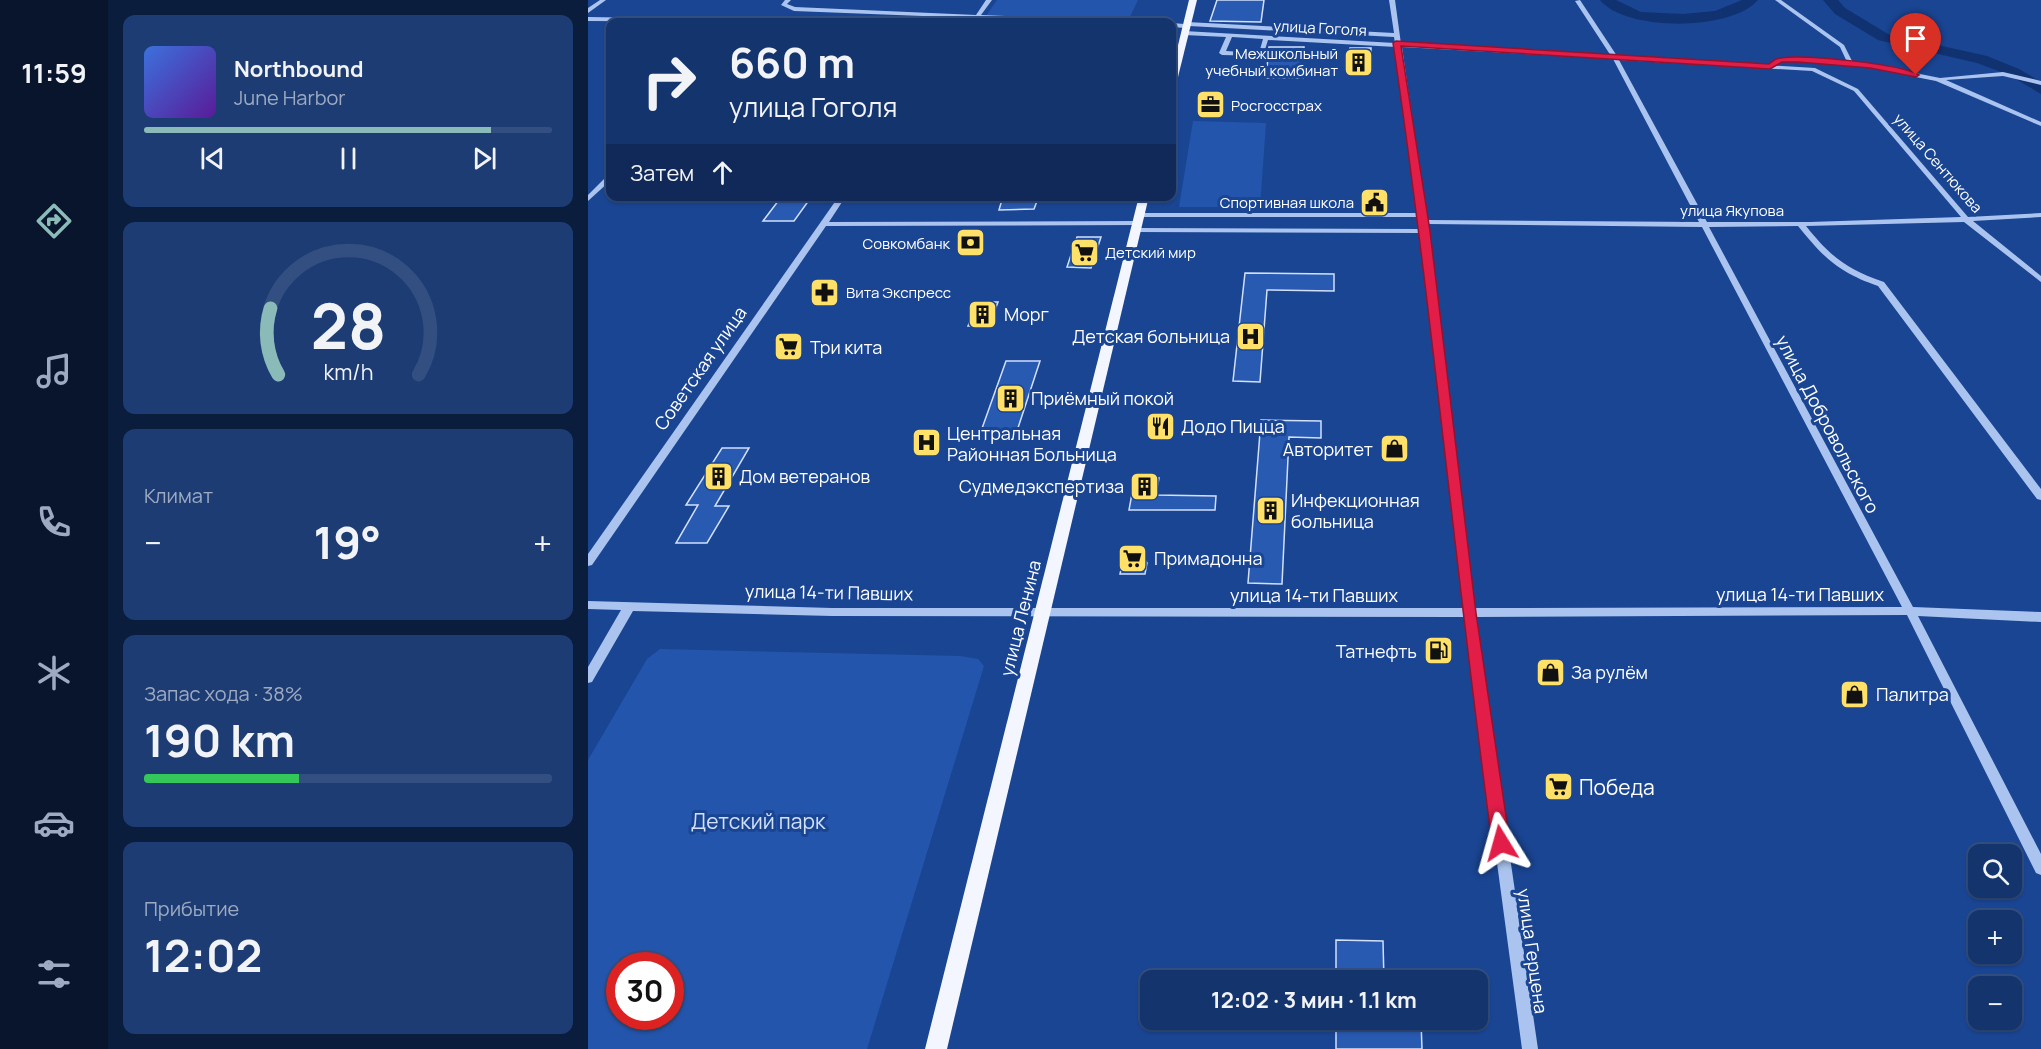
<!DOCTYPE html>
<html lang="ru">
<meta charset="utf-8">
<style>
body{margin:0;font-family:Manrope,sans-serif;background:#1d3c73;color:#f1f3f6;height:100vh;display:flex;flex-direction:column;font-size:22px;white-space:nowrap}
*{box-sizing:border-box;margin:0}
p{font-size:20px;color:#9daac2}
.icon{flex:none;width:33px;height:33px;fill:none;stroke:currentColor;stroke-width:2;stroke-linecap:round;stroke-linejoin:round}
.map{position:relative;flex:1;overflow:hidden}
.details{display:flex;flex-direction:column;gap:15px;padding:15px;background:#0b1d3c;width:480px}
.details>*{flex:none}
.top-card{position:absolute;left:18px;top:18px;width:570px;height:183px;border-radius:12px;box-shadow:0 2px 4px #0004,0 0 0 2px #334f81;background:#14346e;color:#f1f3f6;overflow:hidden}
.tools{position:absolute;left:1380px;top:844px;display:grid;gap:12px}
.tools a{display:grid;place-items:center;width:54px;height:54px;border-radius:12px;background:#14346e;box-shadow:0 2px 4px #0004,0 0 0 2px #334f81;font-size:30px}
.speed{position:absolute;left:18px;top:952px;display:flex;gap:12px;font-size:30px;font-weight:700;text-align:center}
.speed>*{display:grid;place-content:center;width:78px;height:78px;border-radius:50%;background:#14346e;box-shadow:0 2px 4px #0004,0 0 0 2px #334f81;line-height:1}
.speed .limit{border:9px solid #d22;background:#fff;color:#111}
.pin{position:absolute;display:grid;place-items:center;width:51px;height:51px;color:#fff;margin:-62px -26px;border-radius:50% 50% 50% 0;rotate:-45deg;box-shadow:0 0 6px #0007}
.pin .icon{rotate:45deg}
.me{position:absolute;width:66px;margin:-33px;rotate:352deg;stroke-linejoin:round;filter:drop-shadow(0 0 4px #0008)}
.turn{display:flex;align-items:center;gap:21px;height:126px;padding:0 24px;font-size:27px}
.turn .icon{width:78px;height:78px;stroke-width:2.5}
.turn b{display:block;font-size:42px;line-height:51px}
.then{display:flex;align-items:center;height:57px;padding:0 24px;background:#0003;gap:12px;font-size:22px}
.big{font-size:45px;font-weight:700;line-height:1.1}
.details .tile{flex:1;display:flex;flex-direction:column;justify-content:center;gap:9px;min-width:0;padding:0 21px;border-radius:12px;background:#1d3c73}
.details .dial{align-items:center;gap:0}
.dial svg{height:156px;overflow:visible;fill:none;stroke:#334f81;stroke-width:7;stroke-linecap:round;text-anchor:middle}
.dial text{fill:#f1f3f6;stroke:none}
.song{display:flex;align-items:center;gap:18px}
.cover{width:72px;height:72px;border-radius:9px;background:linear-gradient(135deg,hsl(220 70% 55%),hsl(270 70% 35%))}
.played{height:6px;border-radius:3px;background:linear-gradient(90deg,#8bbbb9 85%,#334f81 85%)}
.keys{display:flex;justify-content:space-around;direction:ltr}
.heat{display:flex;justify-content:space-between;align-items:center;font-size:33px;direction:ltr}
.charge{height:9px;border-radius:4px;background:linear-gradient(90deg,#34c759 38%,#334f81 0)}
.trip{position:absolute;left:552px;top:970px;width:348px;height:60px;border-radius:12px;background:#14346e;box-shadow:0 2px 4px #0004,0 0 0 2px #334f81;font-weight:700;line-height:60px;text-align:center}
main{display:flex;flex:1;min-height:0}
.menu{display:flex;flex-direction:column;width:108px;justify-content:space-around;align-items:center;background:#08152c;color:#9daac2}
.menu .icon{width:42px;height:42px}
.menu .on{color:#8bbbb9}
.menu b{font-size:27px;color:#f1f3f6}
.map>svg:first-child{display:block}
.green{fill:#2355ac;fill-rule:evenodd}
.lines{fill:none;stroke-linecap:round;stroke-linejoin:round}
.river{fill:#113271;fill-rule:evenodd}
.building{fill:#295ab1;stroke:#d1e0fb;stroke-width:1.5}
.minor{fill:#aac4ef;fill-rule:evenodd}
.major{fill:#f3f6ff;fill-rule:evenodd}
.route{fill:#e11d48;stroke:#92132f;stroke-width:1.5}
.labels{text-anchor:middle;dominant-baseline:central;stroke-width:6;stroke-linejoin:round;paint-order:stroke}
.far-street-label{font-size:15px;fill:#fff;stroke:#1a4593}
.far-poi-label{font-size:15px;fill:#fff;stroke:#1a4593;text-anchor:end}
.poi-label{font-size:18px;fill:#fff;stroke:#1a4593;text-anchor:start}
.street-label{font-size:18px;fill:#fff;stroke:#1a4593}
.near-poi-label{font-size:21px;fill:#fff;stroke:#1a4593;text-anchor:start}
.near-park-label{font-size:21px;fill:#d1e0fb;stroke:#1a4593}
</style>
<main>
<nav class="menu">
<b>11:59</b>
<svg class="icon on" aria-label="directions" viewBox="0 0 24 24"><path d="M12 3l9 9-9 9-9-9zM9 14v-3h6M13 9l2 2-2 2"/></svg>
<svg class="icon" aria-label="music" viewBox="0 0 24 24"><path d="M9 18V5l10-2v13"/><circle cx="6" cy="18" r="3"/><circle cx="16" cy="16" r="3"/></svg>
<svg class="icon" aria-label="phone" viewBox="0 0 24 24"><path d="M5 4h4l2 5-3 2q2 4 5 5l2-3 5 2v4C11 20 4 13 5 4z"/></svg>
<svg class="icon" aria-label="climate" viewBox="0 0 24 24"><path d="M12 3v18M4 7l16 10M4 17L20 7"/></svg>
<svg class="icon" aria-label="car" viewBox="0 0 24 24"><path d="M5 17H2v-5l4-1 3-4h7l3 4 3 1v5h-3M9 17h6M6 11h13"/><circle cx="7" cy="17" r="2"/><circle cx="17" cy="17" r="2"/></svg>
<svg class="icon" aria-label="filters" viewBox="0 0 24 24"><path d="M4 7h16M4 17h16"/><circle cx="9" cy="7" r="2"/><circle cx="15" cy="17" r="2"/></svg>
</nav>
<section class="details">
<div class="tile">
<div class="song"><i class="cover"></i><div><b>Northbound</b><p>June Harbor</p></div></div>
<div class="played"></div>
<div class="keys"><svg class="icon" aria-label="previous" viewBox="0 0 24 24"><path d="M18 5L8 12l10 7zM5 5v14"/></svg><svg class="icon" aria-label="pause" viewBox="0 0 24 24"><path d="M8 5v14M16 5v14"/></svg><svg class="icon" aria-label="next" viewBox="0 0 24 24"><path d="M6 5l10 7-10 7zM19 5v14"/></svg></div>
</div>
<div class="tile dial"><svg viewBox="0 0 100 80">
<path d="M14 69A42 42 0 1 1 86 69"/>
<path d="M14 69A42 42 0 0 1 10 35" stroke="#8bbbb9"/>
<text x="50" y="56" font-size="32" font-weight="700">28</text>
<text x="50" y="72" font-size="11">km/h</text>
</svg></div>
<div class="tile"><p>Климат</p>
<div class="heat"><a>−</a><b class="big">19°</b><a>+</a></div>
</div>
<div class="tile"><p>Запас хода · 38%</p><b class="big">190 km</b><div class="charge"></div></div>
<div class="tile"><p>Прибытие</p><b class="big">12:02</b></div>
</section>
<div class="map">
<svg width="1453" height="1049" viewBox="0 0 1453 1049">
<rect width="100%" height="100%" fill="#1a4593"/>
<g class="green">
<path d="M409,0H550L541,19L398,16Z"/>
<path d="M605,121L678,123L672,207H591Z"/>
<path d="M72,649L372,656L390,659L396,666L279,1049H0V760L59,659ZM32,966H82V1017H32Z"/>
</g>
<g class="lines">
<g class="river">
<path d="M1012,0H1028L1053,12L1095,14L1127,11L1154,0H1170C1144,31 1038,32 1012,0Z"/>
<path d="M1235,0H1250L1257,8L1300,34L1399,56L1431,69L1453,82V94L1421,75L1389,63L1290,40L1247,14Z"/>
</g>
</g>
<g class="building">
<path d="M629,0H676L673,22L622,21Z"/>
<path d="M681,47H716L715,78H678Z"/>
<path d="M762,48H783L782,69H760Z"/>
<path d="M194,196H224L206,221H175Z"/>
<path d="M415,196H451L446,209L411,210Z"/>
<path d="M489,237H513L503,268L479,267Z"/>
<path d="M657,273L746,274V291L679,290L672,382L645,381Z"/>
<path d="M390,302H410L401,326H380Z"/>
<path d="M418,361H452L428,434H392Z"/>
<path d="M673,420L733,421V438L701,437L694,584L660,583Z"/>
<path d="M134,448H161L127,506H141L119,543H88L110,505H98Z"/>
<path d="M547,477L571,478L568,495L628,496L627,510H541Z"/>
<path d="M551,551L559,563L557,574H532L537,552Z"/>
<path d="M748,940L795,941L796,981H748Z"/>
<path d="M748,1020H833L834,1049H748Z"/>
</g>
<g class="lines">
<g class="minor">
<path d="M12,0H18L0,13V8Z"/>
<path d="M197,0H203L199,4L207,7L388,15L398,0H404L393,15L518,20L521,22H490L391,18L387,22L384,20L386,18L206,11L193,5Z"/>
<path d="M801,0H807L813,44L1023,56L987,1L992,0L1029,56L1227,68L1270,89L1380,217L1453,213V217L1385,221L1453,276V282L1376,222L1218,226C1243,257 1258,269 1296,282L1453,489V500L1449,499L1290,286C1250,272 1236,258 1210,226L1121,227L1325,607L1453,612V622L1330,616L1453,854V875L1448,873L1319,615L887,617L950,1049H934L876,617L244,616L45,611L4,682L0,683V667L33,610L0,609V601L244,608H875L833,233L548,232L544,230L548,228L833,229L831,217H551L547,215L551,213H831L808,47L680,40L675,56L634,55L631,53L638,37L596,35L593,33L596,31L807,43L806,37L601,26L598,28L584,27V23L596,24L599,22L806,33ZM644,37L675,39L671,53L638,51ZM814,47L1025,59L1111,222L839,220ZM1031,60L1224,71L1266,91L1373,217L1222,222H1119ZM840,224L1114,227L1314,607L886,608Z"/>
<path d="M1187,0H1193L1256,45L1265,63L1282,64L1352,78L1415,72L1453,81V85L1415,76L1358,80L1453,122V126L1348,81L1282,68L1210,62H1188V60L1190,59L1210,58L1259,62L1252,47Z"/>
<path d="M0,17L191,20L194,22L0,21Z"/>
<path d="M19,176H22V181L0,201V195Z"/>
<path d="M251,196H258L241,222L549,221L553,223L549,225L238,226L4,565L0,566V554Z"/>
</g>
<g class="major">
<path d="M601,0H609L588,85L584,88V70Z"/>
<path d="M551,196H561L359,1049H337Z"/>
</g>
</g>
<path class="route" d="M808,41L1181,64C1185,61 1188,58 1193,58C1215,54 1314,64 1331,75L1328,77L1282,68L1210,62H1194L1182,69L813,46L842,231L888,613L922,843L919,849L913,851L907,849L904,843C868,576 844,309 805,43Z"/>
<defs>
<symbol id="building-square" viewBox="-11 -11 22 22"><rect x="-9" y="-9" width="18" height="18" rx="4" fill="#ffe069" stroke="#1a4593"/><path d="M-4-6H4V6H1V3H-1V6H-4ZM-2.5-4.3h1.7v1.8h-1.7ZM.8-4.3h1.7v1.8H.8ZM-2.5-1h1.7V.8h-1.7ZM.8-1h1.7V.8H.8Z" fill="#111"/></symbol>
<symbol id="office-square" viewBox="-11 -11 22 22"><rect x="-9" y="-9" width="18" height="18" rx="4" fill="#ffe069" stroke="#1a4593"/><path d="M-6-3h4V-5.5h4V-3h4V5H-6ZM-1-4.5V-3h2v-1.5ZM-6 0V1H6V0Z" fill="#111"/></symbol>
<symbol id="civic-square" viewBox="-11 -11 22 22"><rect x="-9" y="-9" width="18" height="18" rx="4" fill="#ffe069" stroke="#1a4593"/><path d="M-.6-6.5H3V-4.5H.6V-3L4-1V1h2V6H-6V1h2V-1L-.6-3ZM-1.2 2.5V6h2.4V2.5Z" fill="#111"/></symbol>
<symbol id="bank-square" viewBox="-11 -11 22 22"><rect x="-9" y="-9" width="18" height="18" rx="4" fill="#ffe069" stroke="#1a4593"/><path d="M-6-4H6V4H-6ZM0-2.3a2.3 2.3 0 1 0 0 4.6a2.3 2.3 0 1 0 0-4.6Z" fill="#111"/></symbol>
<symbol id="supermarket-square" viewBox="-11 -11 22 22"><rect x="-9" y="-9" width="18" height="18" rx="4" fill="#ffe069" stroke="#1a4593"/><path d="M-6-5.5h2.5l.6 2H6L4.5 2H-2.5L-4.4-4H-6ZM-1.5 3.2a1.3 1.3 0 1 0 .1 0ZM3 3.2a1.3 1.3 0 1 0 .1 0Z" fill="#111"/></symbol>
<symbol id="pharmacy-square" viewBox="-11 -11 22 22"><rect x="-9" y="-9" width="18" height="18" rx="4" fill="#ffe069" stroke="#1a4593"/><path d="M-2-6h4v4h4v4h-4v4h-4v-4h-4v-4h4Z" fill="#111"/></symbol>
<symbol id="hospital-square" viewBox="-11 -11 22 22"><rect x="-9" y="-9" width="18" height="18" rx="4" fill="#ffe069" stroke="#1a4593"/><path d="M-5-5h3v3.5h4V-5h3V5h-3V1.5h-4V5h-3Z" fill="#111"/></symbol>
<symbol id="restaurant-square" viewBox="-11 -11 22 22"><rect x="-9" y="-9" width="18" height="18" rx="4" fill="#ffe069" stroke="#1a4593"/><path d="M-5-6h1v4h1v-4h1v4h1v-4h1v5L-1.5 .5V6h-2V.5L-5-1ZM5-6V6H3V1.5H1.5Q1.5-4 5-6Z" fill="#111"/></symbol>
<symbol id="shop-square" viewBox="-11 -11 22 22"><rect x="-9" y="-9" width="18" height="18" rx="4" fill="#ffe069" stroke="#1a4593"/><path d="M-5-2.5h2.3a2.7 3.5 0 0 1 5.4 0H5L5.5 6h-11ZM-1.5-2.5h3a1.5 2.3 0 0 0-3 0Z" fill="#111"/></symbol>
<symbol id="fuel-square" viewBox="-11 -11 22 22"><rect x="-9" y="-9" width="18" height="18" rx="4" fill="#ffe069" stroke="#1a4593"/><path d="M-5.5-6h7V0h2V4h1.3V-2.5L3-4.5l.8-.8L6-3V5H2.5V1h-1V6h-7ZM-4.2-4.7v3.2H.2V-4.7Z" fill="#111"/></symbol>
</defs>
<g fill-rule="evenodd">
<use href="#building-square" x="754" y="46" width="33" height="33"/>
<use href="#office-square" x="606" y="88" width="33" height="33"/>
<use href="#civic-square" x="770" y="186" width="33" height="33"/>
<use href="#bank-square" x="366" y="226" width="33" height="33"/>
<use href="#supermarket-square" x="480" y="236" width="33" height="33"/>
<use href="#pharmacy-square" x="220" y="276" width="33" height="33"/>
<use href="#building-square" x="378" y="298" width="33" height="33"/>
<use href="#hospital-square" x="646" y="320" width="33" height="33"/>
<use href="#supermarket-square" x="184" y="330" width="33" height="33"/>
<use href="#building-square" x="406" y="382" width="33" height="33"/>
<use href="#restaurant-square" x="556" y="410" width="33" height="33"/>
<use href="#hospital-square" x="322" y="426" width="33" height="33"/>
<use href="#shop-square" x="790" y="432" width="33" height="33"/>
<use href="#building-square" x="114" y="460" width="33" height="33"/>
<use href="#building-square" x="540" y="470" width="33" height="33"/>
<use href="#building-square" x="666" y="494" width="33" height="33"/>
<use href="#supermarket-square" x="528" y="542" width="33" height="33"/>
<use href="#fuel-square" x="834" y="634" width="33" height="33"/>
<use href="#shop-square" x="946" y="656" width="33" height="33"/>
<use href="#shop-square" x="1250" y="678" width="33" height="33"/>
<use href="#supermarket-square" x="954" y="770" width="33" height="33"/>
</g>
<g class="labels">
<g class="far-street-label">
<text transform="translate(732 28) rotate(3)">улица Гоголя</text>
<text transform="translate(1350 163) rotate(49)">улица Сентюкова</text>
<text x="1144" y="210">улица Якупова</text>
</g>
<g class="far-poi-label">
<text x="750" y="53">Межшкольный<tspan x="750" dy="17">учебный комбинат</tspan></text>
<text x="643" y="105" text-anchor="start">Росгосстрах</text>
<text x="766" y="202">Спортивная школа</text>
<text x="362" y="243">Совкомбанк</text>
<text x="517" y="252" text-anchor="start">Детский мир</text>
<text x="258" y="292" text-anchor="start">Вита Экспресс</text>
</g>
<g class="poi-label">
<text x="416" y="314">Морг</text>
<text x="642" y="336" text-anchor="end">Детская больница</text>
<text x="222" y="347">Три кита</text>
<text x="443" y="398">Приёмный покой</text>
<text x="593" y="426">Додо Пицца</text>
<text x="359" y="433">Центральная<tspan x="359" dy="21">Районная Больница</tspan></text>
<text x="785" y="449" text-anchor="end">Авторитет</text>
<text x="151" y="476">Дом ветеранов</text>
<text x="536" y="486" text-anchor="end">Судмедэкспертиза</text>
<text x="703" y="500">Инфекционная<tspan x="703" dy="21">больница</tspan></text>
<text x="566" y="558">Примадонна</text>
<text x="829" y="651" text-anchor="end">Татнефть</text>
<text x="983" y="672">За рулём</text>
<text x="1288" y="694">Палитра</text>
</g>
<g class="street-label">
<text transform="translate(112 368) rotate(-55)">Советская улица</text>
<text transform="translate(1240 424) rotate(62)">улица Добровольского</text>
<text transform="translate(241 592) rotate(1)">улица 14-ти Павших</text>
<text x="1212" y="594">улица 14-ти Павших</text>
<text x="726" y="595">улица 14-ти Павших</text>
<text transform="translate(432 618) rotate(-76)">улица Ленина</text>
<text transform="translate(945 951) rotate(82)">улица Герцена</text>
</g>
<g class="near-poi-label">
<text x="991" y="787">Победа</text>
</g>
<g class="near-park-label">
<text x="170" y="821">Детский парк</text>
</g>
</g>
</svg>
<div class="tools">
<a><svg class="icon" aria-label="search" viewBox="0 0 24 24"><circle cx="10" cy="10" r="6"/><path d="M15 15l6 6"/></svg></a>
<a>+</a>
<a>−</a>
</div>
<div class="speed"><div class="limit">30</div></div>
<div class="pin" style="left:1328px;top:75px;background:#d93025"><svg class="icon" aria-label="arrive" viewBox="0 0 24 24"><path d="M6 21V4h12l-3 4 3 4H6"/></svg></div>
<svg class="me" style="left:913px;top:843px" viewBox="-20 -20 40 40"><path d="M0-17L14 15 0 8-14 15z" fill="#e11d48" stroke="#fff" stroke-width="4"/></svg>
<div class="trip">12:02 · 3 мин · 1.1 km</div>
<div class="top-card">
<div class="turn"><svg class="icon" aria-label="right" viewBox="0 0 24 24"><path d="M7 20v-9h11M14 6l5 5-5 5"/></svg><div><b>660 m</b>улица Гоголя</div></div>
<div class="then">Затем<svg class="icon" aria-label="ahead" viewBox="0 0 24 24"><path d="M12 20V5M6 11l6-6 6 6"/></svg></div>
</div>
</div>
</main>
